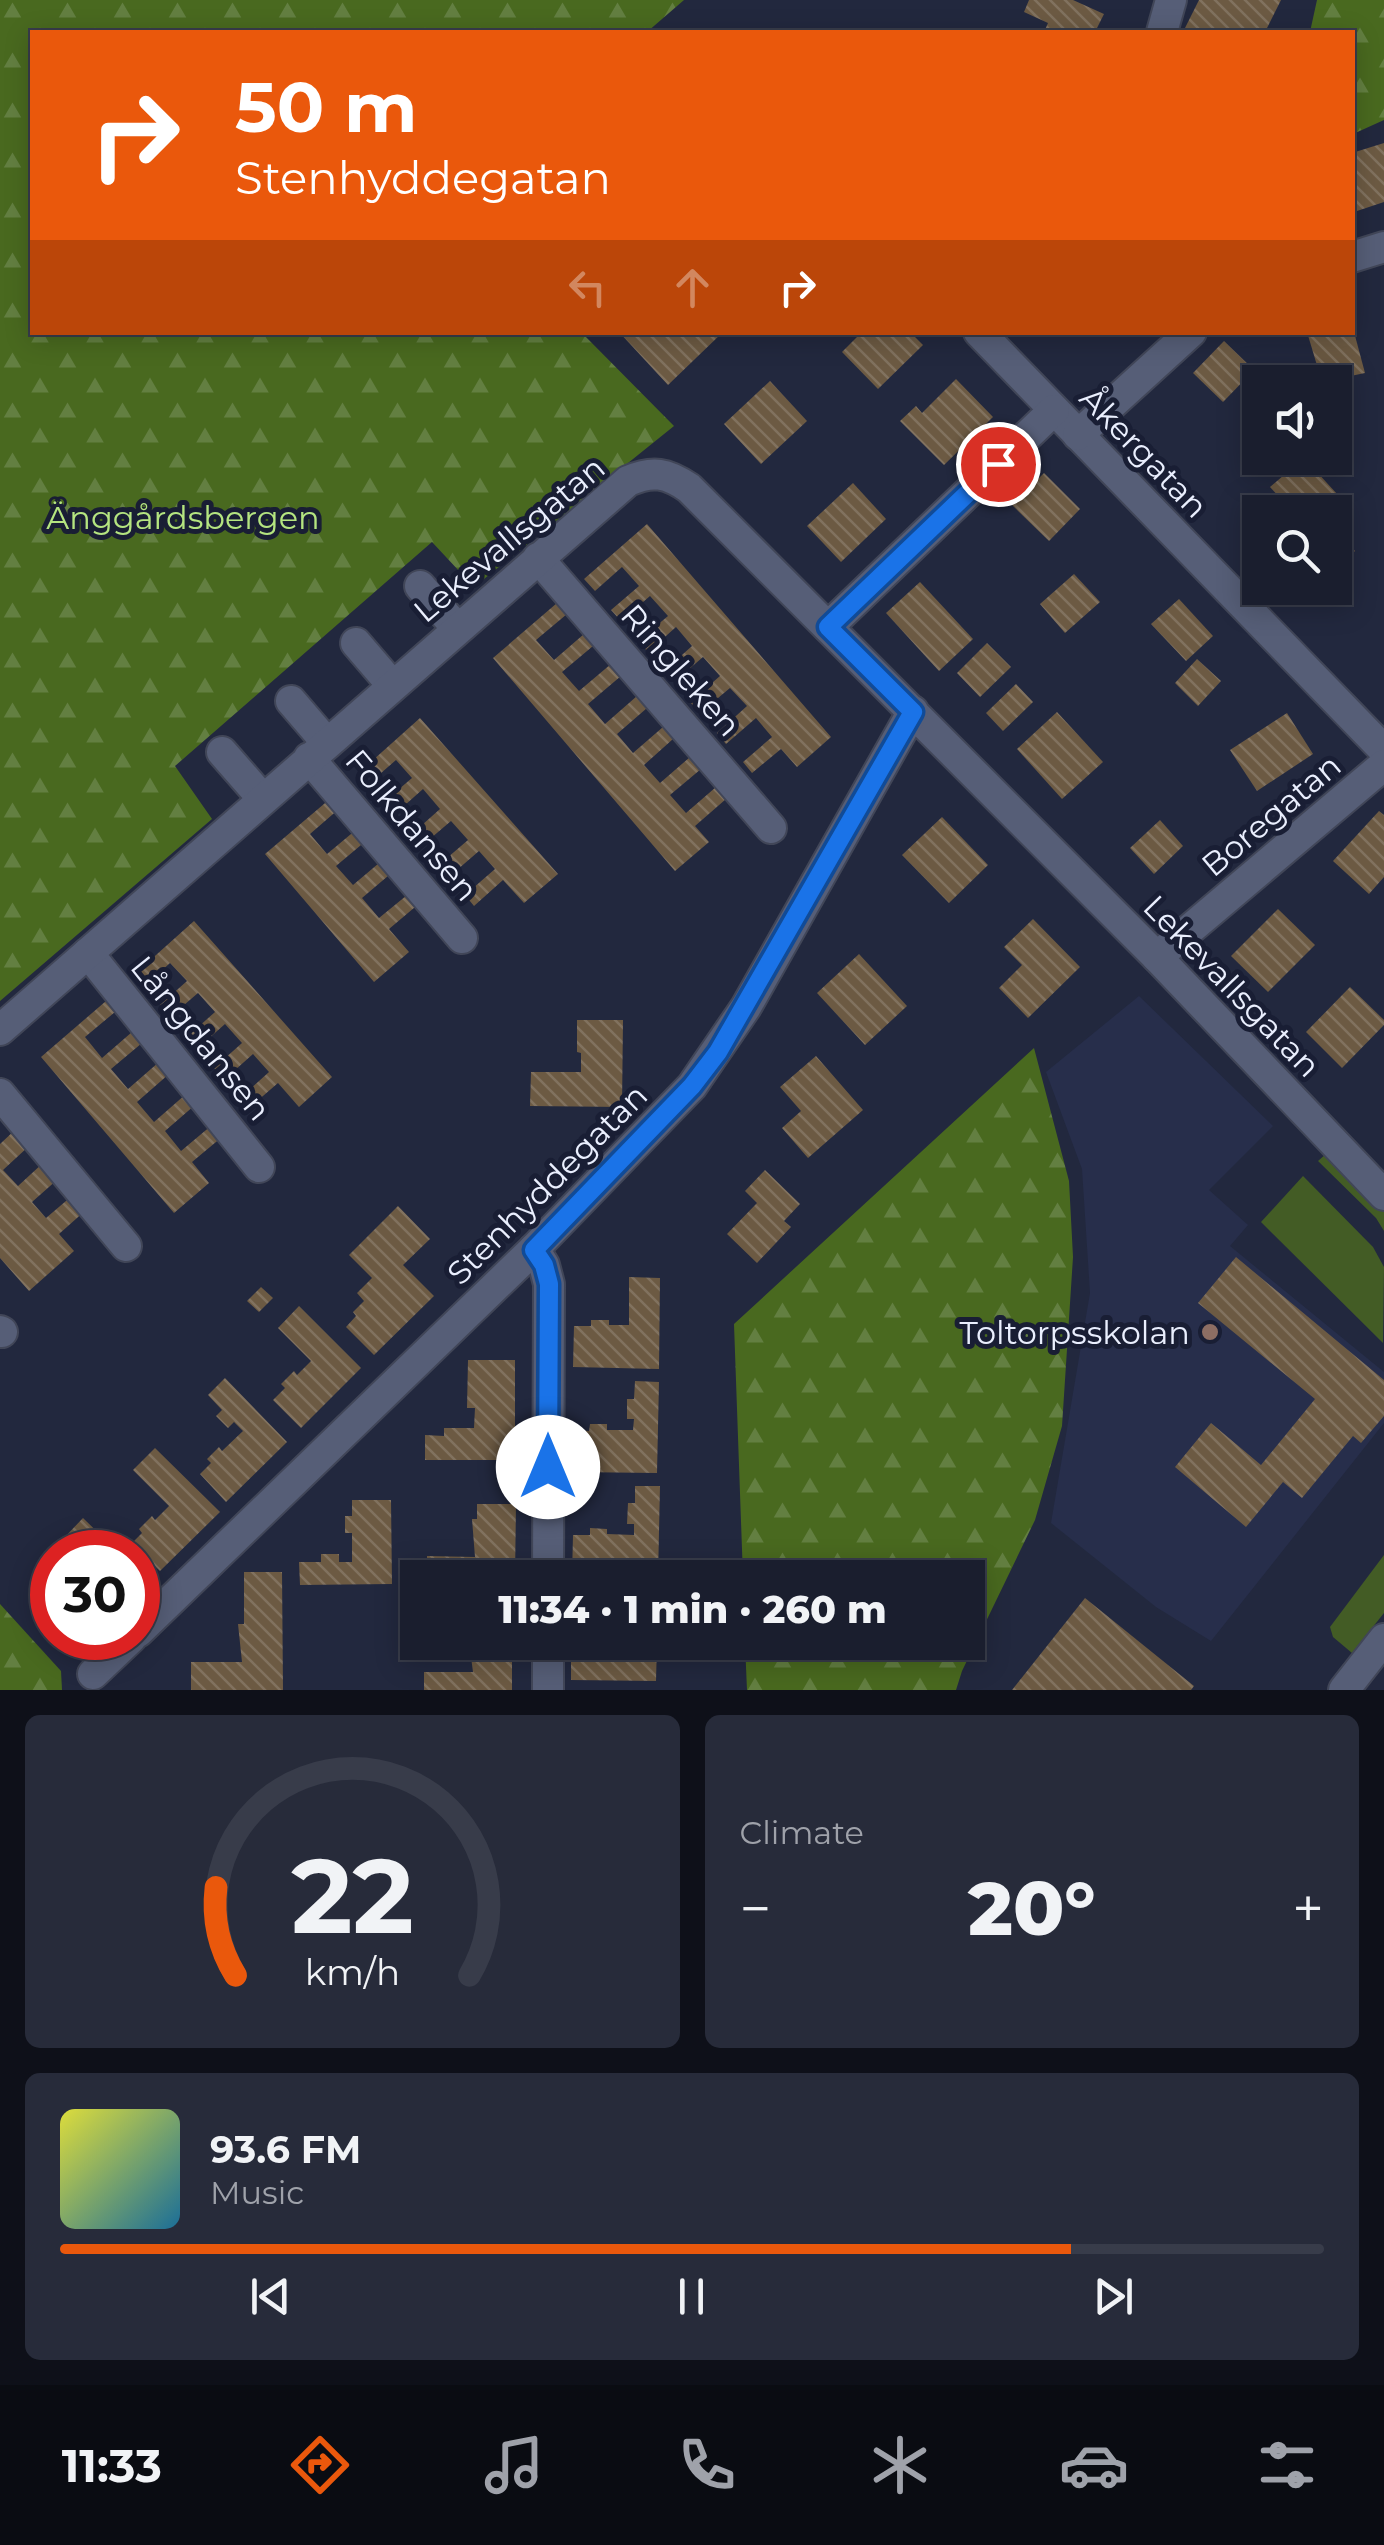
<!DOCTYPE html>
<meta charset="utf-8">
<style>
body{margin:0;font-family:Montserrat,sans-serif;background:#272b3a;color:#f1f3f6;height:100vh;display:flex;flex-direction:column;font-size:38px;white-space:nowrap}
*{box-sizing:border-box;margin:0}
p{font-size:32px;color:#9fa2aa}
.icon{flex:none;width:55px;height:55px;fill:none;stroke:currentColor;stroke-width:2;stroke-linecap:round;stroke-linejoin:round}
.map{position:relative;height:1690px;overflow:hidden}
.drawer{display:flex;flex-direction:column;gap:25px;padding:25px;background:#0e1019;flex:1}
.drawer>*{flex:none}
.guide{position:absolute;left:30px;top:30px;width:1325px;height:305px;border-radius:0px;box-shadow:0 5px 25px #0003,0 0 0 2px #383c4a;background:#ea580c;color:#fff;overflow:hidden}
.fabs{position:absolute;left:1242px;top:365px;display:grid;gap:20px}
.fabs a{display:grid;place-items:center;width:110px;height:110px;border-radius:0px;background:#1a1e2e;box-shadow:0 5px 25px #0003,0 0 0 2px #383c4a;font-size:50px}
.speed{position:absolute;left:30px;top:1530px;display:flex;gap:20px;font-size:50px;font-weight:700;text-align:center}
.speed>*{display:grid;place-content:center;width:130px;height:130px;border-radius:50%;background:#1a1e2e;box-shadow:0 5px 25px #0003,0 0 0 2px #383c4a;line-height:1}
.speed .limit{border:15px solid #d22;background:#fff;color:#111}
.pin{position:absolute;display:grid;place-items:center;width:85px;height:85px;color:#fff;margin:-42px;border:5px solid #fff;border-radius:50%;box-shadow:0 2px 10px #0007}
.me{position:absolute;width:110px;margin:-55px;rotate:0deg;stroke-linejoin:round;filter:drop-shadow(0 0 8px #0008)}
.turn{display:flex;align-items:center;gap:35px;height:210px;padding:0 40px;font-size:45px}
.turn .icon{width:130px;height:130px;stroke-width:2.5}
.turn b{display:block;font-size:70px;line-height:85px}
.lanes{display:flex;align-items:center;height:95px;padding:0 40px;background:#0003;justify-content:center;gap:50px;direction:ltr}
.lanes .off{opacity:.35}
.big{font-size:75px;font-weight:800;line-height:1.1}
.drawer .tile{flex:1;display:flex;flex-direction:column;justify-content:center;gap:15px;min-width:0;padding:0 35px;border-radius:15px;background:#272b3a}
.drawer .dial{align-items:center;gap:0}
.dial svg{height:260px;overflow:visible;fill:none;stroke:#383c4a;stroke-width:7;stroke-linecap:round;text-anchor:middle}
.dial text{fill:#f1f3f6;stroke:none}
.song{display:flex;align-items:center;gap:30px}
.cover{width:120px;height:120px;border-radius:15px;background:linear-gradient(135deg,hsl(60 70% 55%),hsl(200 70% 35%))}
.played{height:10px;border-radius:5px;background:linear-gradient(90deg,#ea580c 80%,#383c4a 80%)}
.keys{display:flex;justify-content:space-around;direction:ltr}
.heat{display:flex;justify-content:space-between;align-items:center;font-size:55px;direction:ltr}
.drawer .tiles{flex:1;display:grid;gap:25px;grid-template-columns:1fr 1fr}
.tile:last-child{grid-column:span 2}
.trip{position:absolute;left:400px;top:1560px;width:585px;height:100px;border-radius:0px;background:#1a1e2e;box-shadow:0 5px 25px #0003,0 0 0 2px #383c4a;font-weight:800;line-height:100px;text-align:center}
.dock{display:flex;height:160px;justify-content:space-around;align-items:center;background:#0a0c12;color:#9fa2aa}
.dock .icon{width:70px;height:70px}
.dock .active{color:#ea580c}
.dock b{font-size:45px;color:#f1f3f6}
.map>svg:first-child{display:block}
.built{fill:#272e4b}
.green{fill:#435c25}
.forest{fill:url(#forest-firs)}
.building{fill:url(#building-back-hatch)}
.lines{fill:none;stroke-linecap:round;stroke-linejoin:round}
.minor-casing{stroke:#414658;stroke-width:34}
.minor{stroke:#565e77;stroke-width:30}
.route-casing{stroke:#114b97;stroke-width:25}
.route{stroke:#1a73e8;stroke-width:18}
.education-dot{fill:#8d6e63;stroke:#191e34;stroke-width:4}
.labels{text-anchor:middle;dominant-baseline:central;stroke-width:10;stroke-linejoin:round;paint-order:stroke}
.street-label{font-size:32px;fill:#eaeffe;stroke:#191e34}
.park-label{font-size:32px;fill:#b5e580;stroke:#191e34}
.poi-label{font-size:32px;fill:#eaeffe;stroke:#191e34;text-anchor:end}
</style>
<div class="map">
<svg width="1384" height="1690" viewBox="0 0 1384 1690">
<defs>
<pattern id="forest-firs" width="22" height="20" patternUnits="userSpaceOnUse" patternTransform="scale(2.5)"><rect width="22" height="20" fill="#49691f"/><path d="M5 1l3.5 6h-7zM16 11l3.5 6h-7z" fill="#637f41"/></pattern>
<pattern id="building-back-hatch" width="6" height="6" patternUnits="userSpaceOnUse" patternTransform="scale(2.5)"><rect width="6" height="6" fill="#6c5a43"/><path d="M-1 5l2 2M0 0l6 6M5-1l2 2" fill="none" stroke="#81725f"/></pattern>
</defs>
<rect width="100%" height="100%" fill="#22283e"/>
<path class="built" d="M1139,996L1273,1126L1209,1190L1248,1225L1230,1246L1384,1372V1423L1211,1641L1156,1607L1051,1523L1090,1293L1082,1169L1046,1072Z"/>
<g class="green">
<path d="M1326,1154L1384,1212V1231L1376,1218L1318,1161Z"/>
<path d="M1303,1176L1373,1247L1384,1267L1383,1343L1261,1222Z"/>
<path d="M1384,1555V1613L1352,1653L1333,1637L1330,1627Z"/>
</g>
<g class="forest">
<path d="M0,0H684L647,32H32V332L582,333L674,426L474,587L432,542L175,766L212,819L0,1001Z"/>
<path d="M1317,0H1384V120L1353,134L1352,32H1310Z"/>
<path d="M1034,1048L1069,1181L1073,1257L1062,1426L1035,1520L962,1671L956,1690H747L745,1643L968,1642V1578L743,1577L734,1324Z"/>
<path d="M0,1604L61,1671L62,1690H0Z"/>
</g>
<g class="building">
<path d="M1029,0H1073L1104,14L1095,32H1044L1048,23L1024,12Z"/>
<path d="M1199,0H1281L1265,32H1189L1184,30Z"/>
<path d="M1384,143V202L1357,211L1352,198V153Z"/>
<path d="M619,332H723L668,385Z"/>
<path d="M862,332H910L923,345L878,389L842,352Z"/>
<path d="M1307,332H1354L1365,373L1322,382Z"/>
<path d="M1224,341L1254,370L1223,402L1193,373Z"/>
<path d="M956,379L993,417L944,465L900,421L916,406L922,413Z"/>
<path d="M770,381L807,421L761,464L724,424Z"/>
<path d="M1304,458L1349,507L1335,520V512H1293L1270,487Z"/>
<path d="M1044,473L1080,509L1049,541L1012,505Z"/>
<path d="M853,483L886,519L841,562L807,526Z"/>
<path d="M647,524L831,737L797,767L781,749L752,773L743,762L772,737L756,718L726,744L717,733L747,706L730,688L700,713L690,702L720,676L703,657L674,682L664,671L692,646L676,627L648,652L638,641L668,616L650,596L621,621L611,610L639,586L622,567L595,591L584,579Z"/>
<path d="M1340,534L1355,551L1335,569V538Z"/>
<path d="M1074,574L1100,602L1065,633L1040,604Z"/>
<path d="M920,582L973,639L939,671L886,613Z"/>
<path d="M1179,599L1213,636L1186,661L1151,624Z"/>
<path d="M557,603L567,614L536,640L554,660L584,634L593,646L562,672L579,691L611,664L621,676L588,704L605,724L637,696L647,708L617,734L633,753L663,727L673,739L644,765L660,783L690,757L701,769L670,795L686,813L716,787L726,799L695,826L709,842L675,871L493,658Z"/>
<path d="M987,643L1011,667L980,697L957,673Z"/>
<path d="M1197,659L1221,681L1198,706L1175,683Z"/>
<path d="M1016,684L1033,702L1003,731L986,713Z"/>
<path d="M1057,712L1103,762L1062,799L1017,749Z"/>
<path d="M1287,713L1313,754L1257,791L1230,750Z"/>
<path d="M420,718L558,874L524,903L503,880L474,906L465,895L495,869L479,851L450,876L440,864L468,840L451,821L424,844L413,833L440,809L423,789L396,813L385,801L412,778L396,760L373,780L363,769Z"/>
<path d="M331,798L340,808L310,834L327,854L357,829L367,840L336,866L353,885L385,858L395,870L362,898L379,918L412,891L421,902L389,929L409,952L374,982L265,854Z"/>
<path d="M1379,811L1384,815V877L1369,894L1333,861Z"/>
<path d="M942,817L988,865L949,903L902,855Z"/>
<path d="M1160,820L1183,846L1154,874L1130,848Z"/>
<path d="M1278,909L1315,945L1268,992L1231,956Z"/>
<path d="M1033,919L1080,967L1028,1018L999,988L1022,965L1004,947Z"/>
<path d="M194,921L332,1077L299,1107L278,1083L248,1109L239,1099L269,1072L253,1054L225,1079L214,1068L242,1043L225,1024L198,1048L188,1036L215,1012L198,993L170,1017L160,1005L187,981L170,963L148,983L137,972Z"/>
<path d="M859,954L907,1006L865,1045L817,993Z"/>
<path d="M1350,987L1384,1020V1025L1342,1068L1306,1032Z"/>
<path d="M106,1001L115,1012L85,1037L102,1058L132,1032L142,1043L111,1069L128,1089L159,1062L169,1074L137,1102L154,1122L186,1094L195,1105L165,1131L181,1151L212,1125L222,1137L192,1162L209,1183L174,1213L41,1057Z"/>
<path d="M577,1020H623L622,1107L530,1106L531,1072H581V1053L577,1052Z"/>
<path d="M816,1056L863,1110L808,1158L782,1128L801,1111L780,1087Z"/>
<path d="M15,1130L29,1146L3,1170L18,1186L43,1163L58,1179L32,1202L46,1218L73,1195L86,1210L59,1234L74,1251L29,1291L0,1258V1144Z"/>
<path d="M765,1170L800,1204L784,1221L791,1227L757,1263L727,1234L757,1203L745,1191Z"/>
<path d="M398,1206L430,1239L403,1265L434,1296L374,1355L346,1327L356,1316L353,1312L364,1301L357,1293L372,1278L349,1255Z"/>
<path d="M1236,1257L1384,1380V1416L1361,1443L1353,1436L1302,1498L1283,1482L1246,1527L1175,1467L1211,1423L1261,1465L1315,1399L1198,1303Z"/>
<path d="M629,1277L660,1278L659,1369L573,1367L574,1326H591V1320H609V1325H629Z"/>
<path d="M261,1287L273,1298L259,1312L247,1301Z"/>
<path d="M299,1306L361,1368L301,1428L273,1400L285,1388L281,1384L294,1371L297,1375L311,1361L278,1328Z"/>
<path d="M468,1360H515V1460H425V1435L444,1436V1428H474L475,1408H467Z"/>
<path d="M225,1378L287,1442L226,1502L200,1474L211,1463L207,1459L219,1447L222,1451L243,1431L234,1422L228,1428L216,1416L222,1410L208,1395Z"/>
<path d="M635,1381L659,1382L657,1473L572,1472V1430L589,1431L590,1424H607V1430H633L634,1419H627V1399H634Z"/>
<path d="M155,1448L220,1512L160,1571L132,1543L142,1533L139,1529L152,1516L155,1520L169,1506L133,1470Z"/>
<path d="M635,1486H660L658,1578L572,1576L573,1535H590V1528L607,1529V1534L634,1535V1524H627L628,1503H635Z"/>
<path d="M352,1500H391L392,1584L300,1585L299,1562H321V1554H339V1562H352V1533H345V1516H352Z"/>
<path d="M477,1504H516L515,1578H427V1556L475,1557L472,1519H477Z"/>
<path d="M83,1518L118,1552H75L62,1540Z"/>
<path d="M244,1572H282L283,1690H191V1662H242L238,1624H244Z"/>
<path d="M1085,1598L1194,1686L1191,1690H1012Z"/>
<path d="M60,1638H93L76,1654Z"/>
<path d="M469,1642H512V1690H424V1672H473Z"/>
<path d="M571,1642H657L656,1681L571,1680Z"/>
</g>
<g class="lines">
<defs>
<g id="minor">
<path d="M1162,32L1171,0"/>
<path d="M1352,257L1384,247"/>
<path d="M979,332L1384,750"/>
<path d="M1078,435L1191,332"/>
<path d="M538,558L771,828"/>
<path d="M420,586L457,628"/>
<path d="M828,627L1054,410"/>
<path d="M356,643L392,685"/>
<path d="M291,701L327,743"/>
<path d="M222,752L263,799"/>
<path d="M309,758L462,938"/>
<path d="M88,953L259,1167"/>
<path d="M1157,957L1384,765"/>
<path d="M0,1030L628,481C653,470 667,473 689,488L1157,957L1384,1195"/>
<path d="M0,1094L126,1246"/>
<path d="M534,1249L544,1265L549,1284L548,1578"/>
<path d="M0,1331L2,1332"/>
<path d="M138,1632L534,1249L692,1086L746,1007L913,711"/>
<path d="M93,1674L131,1638"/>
<path d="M548,1690V1642"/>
<path d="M1344,1690L1384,1639"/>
</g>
</defs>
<use href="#minor" class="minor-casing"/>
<use href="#minor" class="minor"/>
</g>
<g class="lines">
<defs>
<path id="route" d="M548,1467L549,1284L544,1265L534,1250L692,1086L718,1052L913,712L828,627L998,464"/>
</defs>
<use href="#route" class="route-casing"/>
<use href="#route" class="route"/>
</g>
<circle class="education-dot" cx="1210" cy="1332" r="10"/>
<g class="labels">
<g class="street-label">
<text transform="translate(1144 452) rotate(46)">Åkergatan</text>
<text transform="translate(509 539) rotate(-40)">Lekevallsgatan</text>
<text transform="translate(681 670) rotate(49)">Ringleken</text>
<text transform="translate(1271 815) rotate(-40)">Boregatan</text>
<text transform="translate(412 825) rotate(50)">Folkdansen</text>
<text transform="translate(1232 986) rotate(46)">Lekevallsgatan</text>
<text transform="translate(201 1038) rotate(51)">Långdansen</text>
<text transform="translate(547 1184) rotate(-45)">Stenhyddegatan</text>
</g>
<g class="park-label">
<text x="183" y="517">Änggårdsbergen</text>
</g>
<g class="poi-label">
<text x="1190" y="1332">Toltorpsskolan</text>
</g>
</g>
</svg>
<div class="fabs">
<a><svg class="icon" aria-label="sound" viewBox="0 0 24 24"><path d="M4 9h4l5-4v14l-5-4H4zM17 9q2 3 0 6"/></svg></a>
<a><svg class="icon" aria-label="search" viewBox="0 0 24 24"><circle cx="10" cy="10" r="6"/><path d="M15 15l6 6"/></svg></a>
</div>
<div class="speed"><div class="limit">30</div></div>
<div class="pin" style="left:998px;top:464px;background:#d93025"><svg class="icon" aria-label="arrive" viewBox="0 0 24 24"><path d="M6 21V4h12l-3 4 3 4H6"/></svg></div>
<svg class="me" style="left:548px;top:1467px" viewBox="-20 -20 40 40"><circle r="19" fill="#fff"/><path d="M0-13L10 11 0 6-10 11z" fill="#1a73e8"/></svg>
<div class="trip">11:34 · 1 min · 260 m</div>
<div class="guide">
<div class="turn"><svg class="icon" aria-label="right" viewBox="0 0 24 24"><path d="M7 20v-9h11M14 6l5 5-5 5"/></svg><div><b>50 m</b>Stenhyddegatan</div></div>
<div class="lanes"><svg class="icon off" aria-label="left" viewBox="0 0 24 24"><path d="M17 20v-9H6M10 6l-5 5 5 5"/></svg><svg class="icon off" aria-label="ahead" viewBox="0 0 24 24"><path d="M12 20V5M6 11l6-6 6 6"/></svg><svg class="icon" aria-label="right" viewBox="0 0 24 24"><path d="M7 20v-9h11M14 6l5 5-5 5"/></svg></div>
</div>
</div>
<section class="drawer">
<div class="tiles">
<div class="tile dial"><svg viewBox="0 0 100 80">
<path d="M14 69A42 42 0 1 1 86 69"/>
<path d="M14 69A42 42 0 0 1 8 42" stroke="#ea580c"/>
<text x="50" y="56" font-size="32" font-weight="700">22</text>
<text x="50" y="72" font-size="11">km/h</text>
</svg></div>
<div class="tile"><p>Climate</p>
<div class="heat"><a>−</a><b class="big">20°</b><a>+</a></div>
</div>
<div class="tile">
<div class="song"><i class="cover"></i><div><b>93.6 FM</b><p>Music</p></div></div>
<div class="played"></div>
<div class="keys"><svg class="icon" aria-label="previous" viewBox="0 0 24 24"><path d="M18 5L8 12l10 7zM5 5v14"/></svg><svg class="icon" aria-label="pause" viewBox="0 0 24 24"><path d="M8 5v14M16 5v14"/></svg><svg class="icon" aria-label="next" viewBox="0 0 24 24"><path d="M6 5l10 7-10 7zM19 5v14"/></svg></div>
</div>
</div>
</section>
<nav class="dock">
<b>11:33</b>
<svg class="icon active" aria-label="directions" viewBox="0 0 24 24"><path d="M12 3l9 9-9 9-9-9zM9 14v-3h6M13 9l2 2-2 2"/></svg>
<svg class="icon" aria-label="music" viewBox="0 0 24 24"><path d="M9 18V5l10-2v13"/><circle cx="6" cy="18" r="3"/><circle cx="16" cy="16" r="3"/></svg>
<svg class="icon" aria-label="phone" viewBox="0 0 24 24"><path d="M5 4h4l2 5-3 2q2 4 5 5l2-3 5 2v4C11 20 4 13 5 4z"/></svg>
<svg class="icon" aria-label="climate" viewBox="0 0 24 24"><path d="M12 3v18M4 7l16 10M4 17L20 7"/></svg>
<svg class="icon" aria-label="car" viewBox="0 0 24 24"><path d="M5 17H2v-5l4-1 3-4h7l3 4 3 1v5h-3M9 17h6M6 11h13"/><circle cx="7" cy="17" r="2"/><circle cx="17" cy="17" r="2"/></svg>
<svg class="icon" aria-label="filters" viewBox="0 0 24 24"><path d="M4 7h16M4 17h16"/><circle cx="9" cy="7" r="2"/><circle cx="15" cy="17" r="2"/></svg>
</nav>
